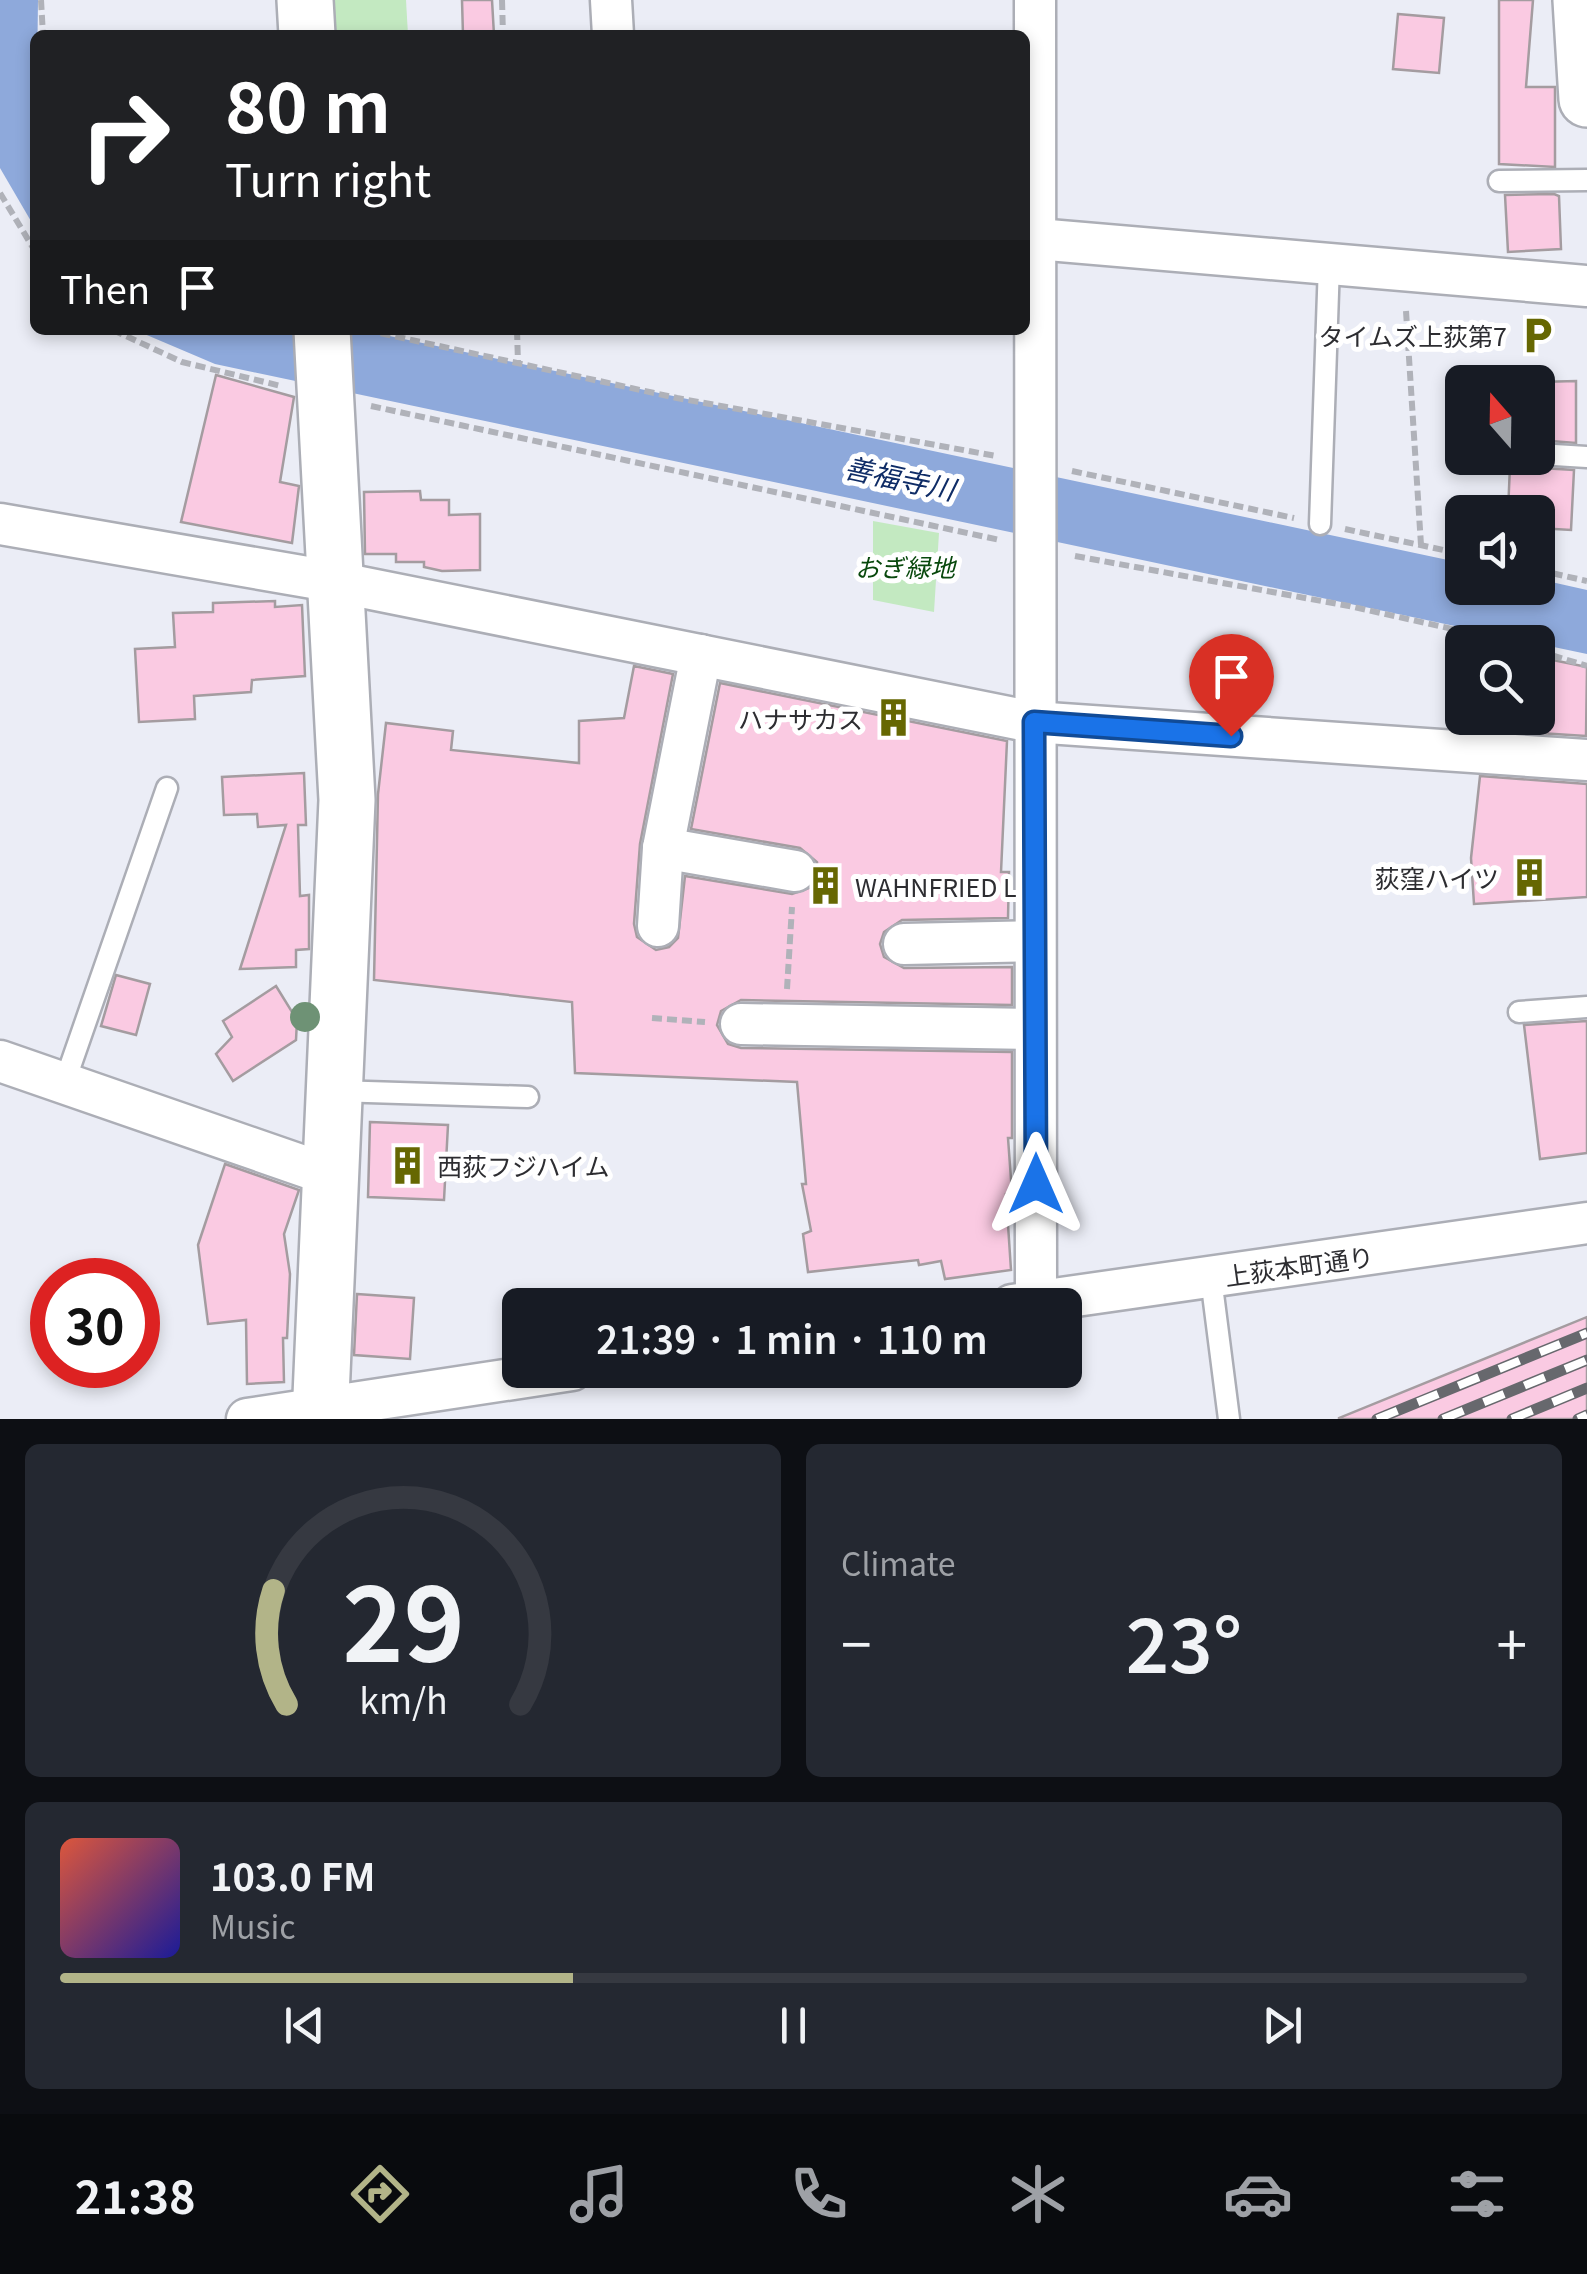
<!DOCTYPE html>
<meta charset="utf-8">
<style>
body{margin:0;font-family:Georgia,"Noto Sans JP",serif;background:#242831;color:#f1f3f6;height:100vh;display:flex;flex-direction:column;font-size:38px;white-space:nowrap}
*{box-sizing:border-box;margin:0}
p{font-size:32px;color:#9ea1a6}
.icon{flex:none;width:55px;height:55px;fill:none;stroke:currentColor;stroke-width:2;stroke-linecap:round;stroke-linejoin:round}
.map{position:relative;height:1419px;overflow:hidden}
.sheet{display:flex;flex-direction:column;gap:25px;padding:25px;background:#0d0f14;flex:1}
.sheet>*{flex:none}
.guide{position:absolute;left:30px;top:30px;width:1000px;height:305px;border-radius:15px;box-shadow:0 5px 15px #0003;background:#202124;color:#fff;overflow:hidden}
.needle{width:65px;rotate:340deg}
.controls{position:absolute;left:1445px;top:365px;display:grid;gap:20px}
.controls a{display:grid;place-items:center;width:110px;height:110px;border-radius:15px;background:#171b24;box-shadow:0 5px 15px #0003;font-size:50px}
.speed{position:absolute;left:30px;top:1258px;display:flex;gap:20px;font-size:50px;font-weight:700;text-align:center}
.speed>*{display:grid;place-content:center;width:130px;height:130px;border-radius:50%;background:#171b24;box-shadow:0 5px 15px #0003;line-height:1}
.speed .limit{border:15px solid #d22;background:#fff;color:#111}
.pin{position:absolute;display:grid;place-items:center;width:85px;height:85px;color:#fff;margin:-102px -42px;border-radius:50% 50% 50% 0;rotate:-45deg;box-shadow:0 0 10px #0007}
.pin .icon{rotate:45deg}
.me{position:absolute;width:110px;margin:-55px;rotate:0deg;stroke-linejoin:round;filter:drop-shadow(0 0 8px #0008)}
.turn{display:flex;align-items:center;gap:35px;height:210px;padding:0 30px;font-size:45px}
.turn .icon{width:130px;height:130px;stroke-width:2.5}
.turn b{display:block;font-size:70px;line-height:85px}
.then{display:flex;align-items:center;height:95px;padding:0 30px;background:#0003;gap:20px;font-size:38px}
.big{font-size:75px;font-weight:600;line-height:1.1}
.sheet .widget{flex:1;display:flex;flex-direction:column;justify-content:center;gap:15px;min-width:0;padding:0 35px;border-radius:15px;background:#242831}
.sheet .dial{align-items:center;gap:0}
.dial svg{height:260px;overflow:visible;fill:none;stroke:#363941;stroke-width:7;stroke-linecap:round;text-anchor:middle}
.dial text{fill:#f1f3f6;stroke:none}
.song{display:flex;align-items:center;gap:30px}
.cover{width:120px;height:120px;border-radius:15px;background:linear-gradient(135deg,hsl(10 70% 55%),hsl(240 70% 35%))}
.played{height:10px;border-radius:5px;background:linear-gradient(90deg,#b2b488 35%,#363941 35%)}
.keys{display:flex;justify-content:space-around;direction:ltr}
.heat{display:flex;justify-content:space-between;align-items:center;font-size:55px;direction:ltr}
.sheet .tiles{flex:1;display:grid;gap:25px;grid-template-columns:1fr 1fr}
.widget:last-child{grid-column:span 2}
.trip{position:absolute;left:502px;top:1288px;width:580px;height:100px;border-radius:15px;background:#171b24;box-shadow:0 5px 15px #0003;font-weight:600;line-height:100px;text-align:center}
.tab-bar{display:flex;height:160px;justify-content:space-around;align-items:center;background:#090b0e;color:#9ea1a6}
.tab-bar .icon{width:70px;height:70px}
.tab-bar .current{color:#b2b488}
.tab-bar b{font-size:45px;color:#f1f3f6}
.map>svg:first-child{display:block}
.green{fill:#c3e9c1}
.water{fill:#8ea9db}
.building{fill:#facae2;stroke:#a49ca0;stroke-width:2.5}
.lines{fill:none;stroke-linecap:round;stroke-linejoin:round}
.lane-casing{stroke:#acaeb6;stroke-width:25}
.street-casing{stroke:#acaeb6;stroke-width:45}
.secondary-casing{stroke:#acaeb6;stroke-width:60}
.path{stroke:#b0b2b9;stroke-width:6;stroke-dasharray:10 5;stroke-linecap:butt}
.lane{stroke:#fff;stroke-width:20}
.street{stroke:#fff;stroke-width:40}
.secondary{stroke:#fff;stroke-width:55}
.rail-casing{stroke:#67686d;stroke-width:11}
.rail{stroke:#fff;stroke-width:8;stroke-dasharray:22;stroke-linecap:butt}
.tree{fill:#6e9275}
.route-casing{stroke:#114b97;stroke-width:25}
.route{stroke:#1a73e8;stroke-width:18}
.labels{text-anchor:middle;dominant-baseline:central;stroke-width:10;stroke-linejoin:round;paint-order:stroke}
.poi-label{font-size:25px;fill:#2d2d31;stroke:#fff;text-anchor:end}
.park-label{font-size:25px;font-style:italic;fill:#08480c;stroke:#fff}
.street-label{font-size:25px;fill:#2d2d31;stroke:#fff}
.water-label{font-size:28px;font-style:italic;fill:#0f2c66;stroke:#fff}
</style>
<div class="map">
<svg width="1587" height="1419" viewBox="0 0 1587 1419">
<rect width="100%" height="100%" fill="#ebedf6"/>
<g class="green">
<path d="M321,0H406L408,35H324Z"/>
<path d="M873,521L939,533L934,612L873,600Z"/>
</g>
<g class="water">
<path d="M0,0H38L35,228L0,168Z"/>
<path d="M135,330H361L1462,563V588H1538V579L1587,590V654L215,364Z"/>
</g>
<g class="building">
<path d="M462,0H492L494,35H463Z"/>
<path d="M1499,0H1533L1526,87H1555V167L1499,164Z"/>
<path d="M1398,14L1444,18L1439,73L1393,69Z"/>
<path d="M1554,194L1559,196L1561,249L1508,252L1505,195Z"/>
<path d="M216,375L294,397L280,482L299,486L292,543L181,522Z"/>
<path d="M1576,381V443L1538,440V382Z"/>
<path d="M1510,466L1574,470L1571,530L1538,528V512H1508Z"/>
<path d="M420,491L421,500H449V515L480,514V570L442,571L424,567V562H396V554H365L364,492Z"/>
<path d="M275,601V607L302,605L305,676L252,680L251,692L194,696L195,719L139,722L135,649L175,647L173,613L213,612V603Z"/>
<path d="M1538,657L1587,667L1586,736L1506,731L1505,718H1538Z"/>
<path d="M634,666L673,674L640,844L634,924L637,937L656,950L669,947L678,938L685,876L792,894L812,887L818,876L817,862L800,848L691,829L720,683L1007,741L1001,872H1009L1008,918L902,920L884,932L880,944L884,957L904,968L1012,967V1005L741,1000L721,1011L717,1025L728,1044L741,1048L1012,1052V1138H1008L1012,1193L1006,1194L1011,1270L945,1279L941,1261L919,1265L918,1260L808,1272L803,1234L811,1231L802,1184H806L797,1082L575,1073L572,1002L374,980L378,794L386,723L453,731L451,750L579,763V721L624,718Z"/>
<path d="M304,773L306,825H298L300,896L309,895V949L296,950V967L240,969L286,825L258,827L257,814L224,815L222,777Z"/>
<path d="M1480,776L1587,784V897L1474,904L1471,858Z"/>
<path d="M116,975L150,984L136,1035L101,1026Z"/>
<path d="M276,986L297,1020L296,1040L233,1081L216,1054L232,1037L223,1021Z"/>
<path d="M1587,1021V1153L1540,1159L1524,1025Z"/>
<path d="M370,1122L448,1125L444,1200L368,1197Z"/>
<path d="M225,1164L299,1190L284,1234L290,1274L287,1338H283L284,1382L247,1384L246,1320L208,1324L198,1245Z"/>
<path d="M357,1294L414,1298L410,1359L354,1355Z"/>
<path d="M1587,1317V1419H1339V1418Z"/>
</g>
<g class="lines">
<defs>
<g id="lane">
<path d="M1499,181L1587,180"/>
<path d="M1538,454L1587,457"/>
<path d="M1320,524L1329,264"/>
<path d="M1519,1012L1587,1007"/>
<path d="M64,1084L167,788"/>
<path d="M336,1091L528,1097"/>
<path d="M1211,1278L1229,1419"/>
</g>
<g id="street">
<path d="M611,0L613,35"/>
<path d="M1035,0L1036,1301"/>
<path d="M1025,238L1587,286"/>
<path d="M0,524L336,582L1033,722L1587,760"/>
<path d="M663,848L795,871"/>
<path d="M658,926L663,848L701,655"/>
<path d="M904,944L1035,941"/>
<path d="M741,1024L1035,1029"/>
<path d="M0,1061L329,1175"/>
<path d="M1012,1305L1587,1223"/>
<path d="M247,1419L572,1370"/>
</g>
<g id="secondary">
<path d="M305,0L307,35"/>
<path d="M1581,0L1587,99"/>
<path d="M320,1419L347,800L322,330"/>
</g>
</defs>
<use href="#lane" class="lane-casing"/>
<use href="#street" class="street-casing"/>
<use href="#secondary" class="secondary-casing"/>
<g class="path">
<path d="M41,0L43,35"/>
<path d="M502,0L503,35"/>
<path d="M0,193L35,251"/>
<path d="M1406,311L1421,545"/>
<path d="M113,330L182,362L281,386"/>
<path d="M366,330L677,398L996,456"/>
<path d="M517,330L518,363"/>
<path d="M371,406L1000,540"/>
<path d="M1072,471L1294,518"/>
<path d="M1345,529L1462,554"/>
<path d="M1075,556L1349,606L1511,642"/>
<path d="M1538,570L1587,581"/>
<path d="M1538,651L1587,666"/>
<path d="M787,989L792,907"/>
<path d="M652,1018L705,1022"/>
</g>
<use href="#lane" class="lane"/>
<use href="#street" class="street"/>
<use href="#secondary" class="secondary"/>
<defs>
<g id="rail">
<path d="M1377,1419L1587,1333"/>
<path d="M1443,1419L1587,1360"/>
<path d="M1512,1419L1587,1388"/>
<path d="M1578,1419L1587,1415"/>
</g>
</defs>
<use href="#rail" class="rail-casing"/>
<use href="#rail" class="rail"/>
</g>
<circle class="tree" cx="305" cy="1017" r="15"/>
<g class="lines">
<defs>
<path id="route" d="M1036,1184L1034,722L1231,736"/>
</defs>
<use href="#route" class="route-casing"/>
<use href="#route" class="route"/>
</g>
<defs>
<symbol id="parking-bare" viewBox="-9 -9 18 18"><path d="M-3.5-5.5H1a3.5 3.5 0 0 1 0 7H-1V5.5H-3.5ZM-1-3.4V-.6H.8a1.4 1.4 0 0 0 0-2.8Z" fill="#666702" stroke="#fff" stroke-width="2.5" paint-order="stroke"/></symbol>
<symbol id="building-bare" viewBox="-9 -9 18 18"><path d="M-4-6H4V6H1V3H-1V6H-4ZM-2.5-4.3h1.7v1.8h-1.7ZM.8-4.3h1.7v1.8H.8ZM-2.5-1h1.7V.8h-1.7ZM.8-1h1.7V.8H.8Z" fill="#666702" stroke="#fff" stroke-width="2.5" paint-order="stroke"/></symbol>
</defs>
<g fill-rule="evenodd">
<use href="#parking-bare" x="1510" y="308" width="55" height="55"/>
<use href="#building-bare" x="866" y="690" width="55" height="55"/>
<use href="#building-bare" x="1502" y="850" width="55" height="55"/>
<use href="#building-bare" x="798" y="858" width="55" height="55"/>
<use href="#building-bare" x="380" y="1138" width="55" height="55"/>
</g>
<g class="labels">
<g class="poi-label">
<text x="1507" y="335">タイムズ上荻第7</text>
<text x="863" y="718">ハナサカス</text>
<text x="1499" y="877">荻窪ハイツ</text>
<text x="855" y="886" text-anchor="start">WAHNFRIED L</text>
<text x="437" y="1165" text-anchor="start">西荻フジハイム</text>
</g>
<g class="park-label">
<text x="905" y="566">おぎ緑地</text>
</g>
<g class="street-label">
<text transform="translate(1299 1265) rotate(-8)">上荻本町通り</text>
</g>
<g class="water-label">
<text transform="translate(900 477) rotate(12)">善福寺川</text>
</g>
</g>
</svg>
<div class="controls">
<a><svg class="needle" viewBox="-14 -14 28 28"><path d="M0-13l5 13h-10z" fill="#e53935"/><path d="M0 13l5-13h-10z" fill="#9ea1a6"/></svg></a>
<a><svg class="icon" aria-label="sound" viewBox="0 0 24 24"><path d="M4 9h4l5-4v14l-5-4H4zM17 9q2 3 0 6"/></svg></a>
<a><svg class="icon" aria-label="search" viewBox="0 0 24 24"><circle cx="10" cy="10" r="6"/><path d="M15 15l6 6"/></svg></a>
</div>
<div class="speed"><div class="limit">30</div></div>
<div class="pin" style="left:1231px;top:736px;background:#d93025"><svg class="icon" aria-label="arrive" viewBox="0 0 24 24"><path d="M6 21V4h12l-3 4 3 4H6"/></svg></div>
<svg class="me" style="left:1036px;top:1184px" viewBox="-20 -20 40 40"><path d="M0-17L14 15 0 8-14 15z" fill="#1a73e8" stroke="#fff" stroke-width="4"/></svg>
<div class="trip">21:39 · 1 min · 110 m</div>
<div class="guide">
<div class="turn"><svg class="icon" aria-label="right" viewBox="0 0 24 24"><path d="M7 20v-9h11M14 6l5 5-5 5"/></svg><div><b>80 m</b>Turn right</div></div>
<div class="then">Then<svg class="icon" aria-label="arrive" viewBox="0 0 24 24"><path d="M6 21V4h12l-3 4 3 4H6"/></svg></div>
</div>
</div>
<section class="sheet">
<div class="tiles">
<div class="widget dial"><svg viewBox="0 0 100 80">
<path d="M14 69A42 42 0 1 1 86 69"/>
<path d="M14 69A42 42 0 0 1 10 34" stroke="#b2b488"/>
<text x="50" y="56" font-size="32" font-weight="700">29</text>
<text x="50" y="72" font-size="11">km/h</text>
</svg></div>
<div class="widget"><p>Climate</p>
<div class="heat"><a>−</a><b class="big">23°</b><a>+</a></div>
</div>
<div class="widget">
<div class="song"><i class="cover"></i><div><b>103.0 FM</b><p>Music</p></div></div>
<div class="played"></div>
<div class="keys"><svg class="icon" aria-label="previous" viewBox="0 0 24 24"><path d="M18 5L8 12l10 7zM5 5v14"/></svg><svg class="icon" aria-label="pause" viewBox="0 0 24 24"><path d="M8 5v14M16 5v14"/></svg><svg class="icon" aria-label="next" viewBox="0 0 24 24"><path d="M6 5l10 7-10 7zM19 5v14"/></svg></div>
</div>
</div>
</section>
<nav class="tab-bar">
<b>21:38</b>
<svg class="icon current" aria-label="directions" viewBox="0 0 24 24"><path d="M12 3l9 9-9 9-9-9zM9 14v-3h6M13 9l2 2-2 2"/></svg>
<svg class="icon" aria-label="music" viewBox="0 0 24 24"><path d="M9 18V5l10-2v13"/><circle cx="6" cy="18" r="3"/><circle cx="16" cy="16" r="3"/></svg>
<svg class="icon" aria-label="phone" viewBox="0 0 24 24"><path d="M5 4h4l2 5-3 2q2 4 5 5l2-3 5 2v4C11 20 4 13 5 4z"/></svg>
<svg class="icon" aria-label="climate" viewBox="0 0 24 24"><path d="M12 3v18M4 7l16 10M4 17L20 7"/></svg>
<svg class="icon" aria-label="car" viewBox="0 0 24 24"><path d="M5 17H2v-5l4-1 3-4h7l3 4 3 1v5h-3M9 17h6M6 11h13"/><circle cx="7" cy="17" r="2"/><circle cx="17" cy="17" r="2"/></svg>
<svg class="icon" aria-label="filters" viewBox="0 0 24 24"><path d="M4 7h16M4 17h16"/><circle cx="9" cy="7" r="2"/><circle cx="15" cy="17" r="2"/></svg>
</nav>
